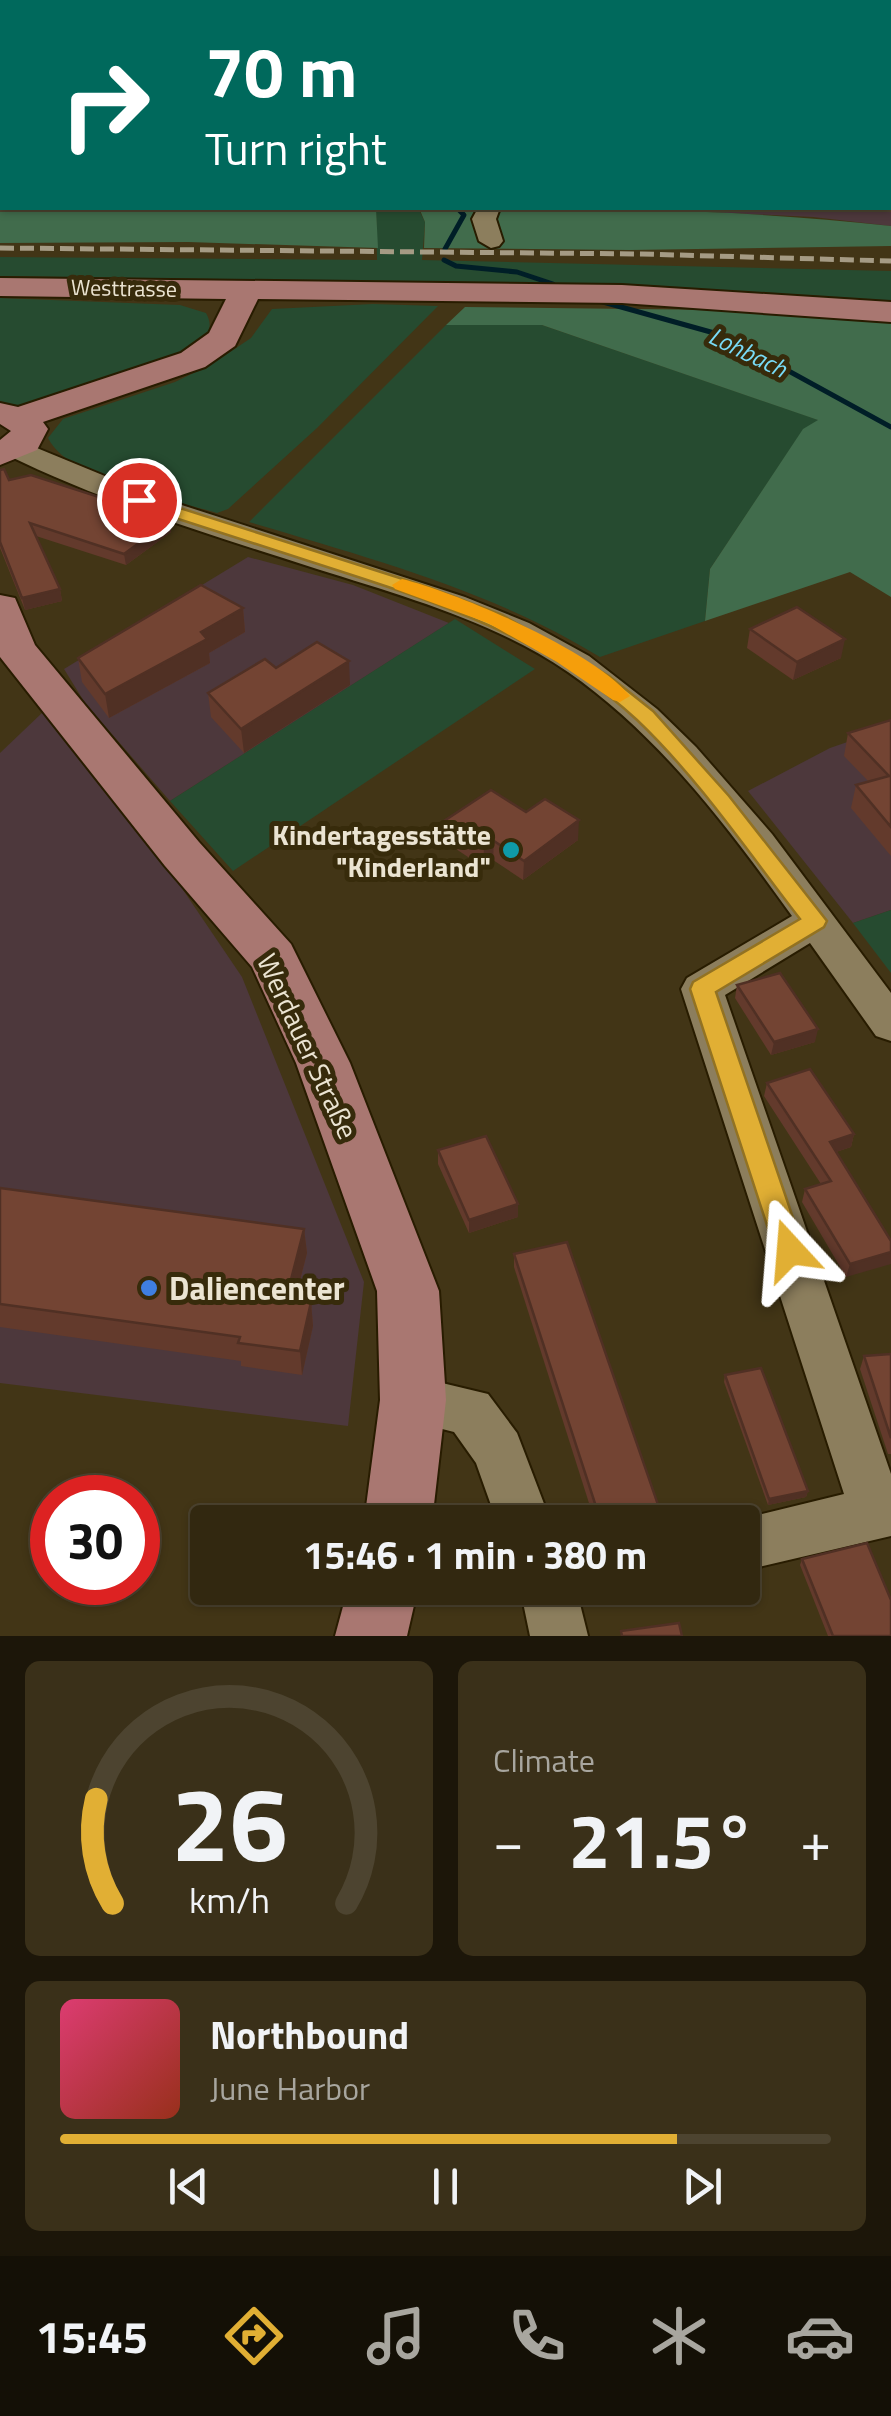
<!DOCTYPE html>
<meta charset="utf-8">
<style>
body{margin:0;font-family:"Titillium Web",sans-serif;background:#3a3019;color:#f1f3f6;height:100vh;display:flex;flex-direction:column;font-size:38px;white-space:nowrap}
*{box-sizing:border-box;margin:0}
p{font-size:32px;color:#a8a69f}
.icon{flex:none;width:55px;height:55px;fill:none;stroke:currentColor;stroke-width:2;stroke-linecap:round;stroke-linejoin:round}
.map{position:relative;height:1636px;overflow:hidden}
.details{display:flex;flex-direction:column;gap:25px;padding:25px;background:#1c1609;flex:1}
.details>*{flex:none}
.hud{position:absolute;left:0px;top:0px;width:892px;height:210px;box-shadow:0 2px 8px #0004,0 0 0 2px #4d4430;background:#00695c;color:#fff;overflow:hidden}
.speed{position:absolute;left:30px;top:1475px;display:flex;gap:20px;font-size:50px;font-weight:700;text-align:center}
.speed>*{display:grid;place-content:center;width:130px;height:130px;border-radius:50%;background:#322810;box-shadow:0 2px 8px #0004,0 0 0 2px #4d4430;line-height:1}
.speed .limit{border:15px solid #d22;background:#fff;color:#111}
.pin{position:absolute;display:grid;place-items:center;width:85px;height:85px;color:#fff;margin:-42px;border:5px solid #fff;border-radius:50%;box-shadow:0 2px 10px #0007}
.me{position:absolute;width:110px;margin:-55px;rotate:341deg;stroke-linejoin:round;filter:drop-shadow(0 0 8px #0008)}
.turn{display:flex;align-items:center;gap:35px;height:210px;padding:0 40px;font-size:45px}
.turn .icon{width:130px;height:130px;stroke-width:2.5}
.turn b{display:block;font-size:70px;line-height:85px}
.big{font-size:75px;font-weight:700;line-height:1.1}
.details .tile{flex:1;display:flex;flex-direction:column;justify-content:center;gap:15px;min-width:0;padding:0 35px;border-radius:15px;background:#3a3019}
.details .dial{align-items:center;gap:0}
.dial svg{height:260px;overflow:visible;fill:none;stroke:#4d4430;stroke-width:7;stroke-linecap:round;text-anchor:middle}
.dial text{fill:#f1f3f6;stroke:none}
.song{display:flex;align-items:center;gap:30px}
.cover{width:120px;height:120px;border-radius:15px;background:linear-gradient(135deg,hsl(340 70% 55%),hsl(10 70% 35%))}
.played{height:10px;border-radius:5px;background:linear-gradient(90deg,#e1af34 80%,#4d4430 80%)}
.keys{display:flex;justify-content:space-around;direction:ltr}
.heat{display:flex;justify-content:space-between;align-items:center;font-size:55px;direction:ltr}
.details .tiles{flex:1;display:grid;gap:25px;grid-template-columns:1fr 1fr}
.tile:last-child{grid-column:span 2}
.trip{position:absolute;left:190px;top:1505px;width:570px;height:100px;border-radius:10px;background:#322810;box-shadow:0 2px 8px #0004,0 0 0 2px #4d4430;font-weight:700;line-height:100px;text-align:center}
.menu{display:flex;height:160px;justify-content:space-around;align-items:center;background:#141006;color:#a8a69f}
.menu .icon{width:70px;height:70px}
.menu .on{color:#e1af34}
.menu b{font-size:45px;color:#f1f3f6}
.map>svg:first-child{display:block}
.commercial{fill:#4d383c}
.green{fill:#264b30}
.forest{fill:#416c4c}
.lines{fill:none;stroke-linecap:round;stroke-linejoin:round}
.stream{stroke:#001e27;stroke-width:5}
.minor-casing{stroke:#281c00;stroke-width:4}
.major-casing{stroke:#281c00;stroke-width:4}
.minor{fill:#8c7e5d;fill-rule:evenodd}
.major{fill:#a97771;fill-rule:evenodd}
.rail{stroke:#a59b84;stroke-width:5;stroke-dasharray:14 6;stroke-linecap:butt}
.wall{fill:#633a2c}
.shaded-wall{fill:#503024}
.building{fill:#734433;stroke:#503024;stroke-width:2.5}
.route{fill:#e1af34;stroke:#927222;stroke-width:2.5}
.slow{fill:#f59e0b}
.culture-dot{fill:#0f9aa8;stroke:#372b0b;stroke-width:4}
.shop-dot{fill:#3f7fe0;stroke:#372b0b;stroke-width:4}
.labels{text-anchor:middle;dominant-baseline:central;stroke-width:10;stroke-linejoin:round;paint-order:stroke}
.far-street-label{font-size:22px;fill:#ebe4d2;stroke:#372b0b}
.far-water-label{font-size:25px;font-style:italic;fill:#78dbf7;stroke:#372b0b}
.poi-label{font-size:28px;font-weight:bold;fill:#ebe4d2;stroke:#372b0b;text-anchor:end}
.street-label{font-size:28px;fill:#ebe4d2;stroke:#372b0b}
.near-poi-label{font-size:32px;font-weight:bold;fill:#ebe4d2;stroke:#372b0b;text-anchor:start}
</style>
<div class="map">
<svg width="891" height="1636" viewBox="0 0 891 1636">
<rect width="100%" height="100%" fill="#423516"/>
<g class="commercial">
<path d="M641,0H891V226L813,217L627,208H890V2Z"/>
<path d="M248,557L353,585L449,623L170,801L85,703L64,669Z"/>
<path d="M43,712L137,822L242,977L364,1282L348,1426L0,1383V753Z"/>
<path d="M891,727V910L853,923L748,791L830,748Z"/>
</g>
<g class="green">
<path d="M376,208H418L425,222L422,260L891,271V305L748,292L522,283L0,276V257L377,260Z"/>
<path d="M0,298L180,305L206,313C216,331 204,338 191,350L21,406L0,405Z"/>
<path d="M373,304L438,306L317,428L228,509L217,513C171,499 70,481 48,438L63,419L175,382L212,364L251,338L272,309Z"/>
<path d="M446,325H542L819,420L803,430L710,569L705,621L600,657C493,591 369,558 249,522Z"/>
<path d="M455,619L535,669L233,871L170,801Z"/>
<path d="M891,910V973L853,923Z"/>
</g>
<g class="forest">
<path d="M0,183L2,208H376L378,248L188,242L0,243Z"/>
<path d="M419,208C577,208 734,208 891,226V246L630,250L424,248L425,222Z"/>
<path d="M465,307L720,310L891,323V597L850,572L705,621L710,569L803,429L818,420L542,325H446Z"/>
</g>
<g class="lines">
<g class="stream">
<path d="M445,249L464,215L457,208"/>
<path d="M444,260L456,266L517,272L553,284"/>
<path d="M596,300L725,336L891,427"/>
</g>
<defs>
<g id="minor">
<path d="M60,0H82L83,2H62Z"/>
<path d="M610,0H630L631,2H612Z"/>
<path d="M2,81V93L0,94V82Z"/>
<rect x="890" y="109" width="1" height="13"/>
<path d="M478,208H500L496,219L503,241L499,246L491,248L479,241L472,219Z"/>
<path d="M15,439L151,495L465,597L529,623L589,656L657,709L696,747L772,834L891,993V1041L876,1036L810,943L725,995L891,1474V1536L742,1571V1522H729L844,1494L681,989L687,978L792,916C728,827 659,735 568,672C493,621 403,596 317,569C211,535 105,503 5,454L1,448L5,442Z"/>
<path d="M413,1376L488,1394L517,1433L551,1522H497L476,1463L454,1432L395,1417L387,1400L395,1383Z"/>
<path d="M520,1588H576L588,1636H530Z"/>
</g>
<g id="major">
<path d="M0,278L622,285L891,302V322L622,303L258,299L235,346L205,367L43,422L48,429L37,450L0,465V440L11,431L0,424V403L18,407L181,353L209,333L226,299L0,296Z"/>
<path d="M0,595L15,598L35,645L199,842L291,944L350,1063L439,1291L446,1400L432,1522H364L380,1400L377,1291L296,1063L252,967L165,866L0,657Z"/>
<path d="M348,1588H418L407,1636H335Z"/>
</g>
</defs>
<use href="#minor" class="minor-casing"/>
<use href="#major" class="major-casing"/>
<use href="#minor" class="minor"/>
<use href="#major" class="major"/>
<path class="rail" d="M0,248L642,254L891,261"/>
</g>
<g class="wall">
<path d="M0,470L9,480L170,520L171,532L126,565L36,536L60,589L62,601L25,610L0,548Z"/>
<path d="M243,608L245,632L209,653L210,663L109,718L82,682L78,658Z"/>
<path d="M750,629L841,658L793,680L747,648Z"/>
<path d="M276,668L350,685L244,753L211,717L208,693Z"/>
<path d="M891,720V856L851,808L856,785L869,782L844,756L848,733Z"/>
<path d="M526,812L578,840L523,880L493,860L483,867L444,841V821Z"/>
<path d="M737,985L815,1042L771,1055L735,998Z"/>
<path d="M767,1083L854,1134L851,1147L836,1152L891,1241L846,1277L802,1202L805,1189L821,1184L764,1096Z"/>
<path d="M438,1151L518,1204V1217L469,1233L438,1164Z"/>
<path d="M0,1188L304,1229L307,1253L295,1300L311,1302L313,1326L302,1375L241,1366V1361L0,1327Z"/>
<path d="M514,1254L663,1519V1522H595L514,1267Z"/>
<path d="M891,1354V1454H888L860,1369L864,1356Z"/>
<path d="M725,1375L808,1491L806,1497L768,1505L724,1382Z"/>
<path d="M802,1559L891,1636H828L800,1565Z"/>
</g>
<g class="shaded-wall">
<path d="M170,520L171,532L126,565L124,554Z"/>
<path d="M60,589L62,601L25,610L22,598Z"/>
<path d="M243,608L245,632L209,653L210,663L109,718L105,694L201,632Z"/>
<path d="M845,639L841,658L793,680L797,662Z"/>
<path d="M349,661L350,685L244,753L241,729Z"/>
<path d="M579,820L578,840L523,880L524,861Z"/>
<path d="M494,841L493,860L483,867L484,848Z"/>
<path d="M818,1029L815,1042L771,1055L774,1042Z"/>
<path d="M854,1134L851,1147L827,1155L830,1142Z"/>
<path d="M518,1204V1217L469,1233V1220Z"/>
<path d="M304,1229L307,1253L289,1323L286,1299Z"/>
<path d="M891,1252V1264L846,1277L850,1264Z"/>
<path d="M311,1302L313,1326L302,1375L300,1351Z"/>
<path d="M808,1491L806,1497L768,1505L769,1499Z"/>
</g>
<g class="building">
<path d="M498,0H569L572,2H498Z"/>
<path d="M574,0H600L603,2H581Z"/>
<path d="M643,0H810L817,2H649Z"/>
<path d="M4,469L9,480L31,475L170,520L124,554L30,523L60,589L22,598L0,542V470Z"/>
<path d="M201,585L243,608L201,632L207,639L105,694L78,658Z"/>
<path d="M797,607L845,639L797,662L750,629Z"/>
<path d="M317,642L349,661L241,729L208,693L265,659L276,668Z"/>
<path d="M891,720V827L856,785L889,776L848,733Z"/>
<path d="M491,790L526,812L545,799L579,820L524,861L494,841L484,848L444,821Z"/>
<path d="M780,973L818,1029L774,1042L737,985Z"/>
<path d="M810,1069L854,1134L830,1142L891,1241V1252L850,1264L805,1189L831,1181L767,1083Z"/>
<path d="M486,1136L518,1204L469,1220L438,1150Z"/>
<path d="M0,1188L304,1229L286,1299L311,1302L300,1351L238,1343L240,1337L0,1304Z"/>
<path d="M567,1242L663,1519L651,1522H601L514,1254Z"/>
<path d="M891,1354V1438L864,1356Z"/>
<path d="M761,1368L808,1491L769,1499L725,1375Z"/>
<path d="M867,1543L891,1600V1636H833L802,1559Z"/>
<path d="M679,1623L682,1636H622L621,1631Z"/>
</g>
<path class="route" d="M139,495L428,587L502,615L609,676L653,711L729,796L827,921L824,927L716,992L804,1250L800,1259L790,1263L779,1259L775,1250L690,989L693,982L800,919C748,852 698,778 637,720C551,639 436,602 327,567C262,546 197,525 132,504L130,500Z"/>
<path class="slow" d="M402,579C461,594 592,650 630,696L620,702L613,700L557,662L488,623L395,589L392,585Z"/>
<circle class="culture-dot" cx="511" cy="850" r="10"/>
<circle class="shop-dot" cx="149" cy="1288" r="10"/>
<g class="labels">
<g class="far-street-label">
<text transform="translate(124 288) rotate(1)">Westtrasse</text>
</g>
<g class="far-water-label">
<text transform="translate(748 352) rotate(26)">Lohbach</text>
</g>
<g class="poi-label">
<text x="491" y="834">Kindertagesstätte<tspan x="491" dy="32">"Kinderland"</tspan></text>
</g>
<g class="street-label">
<text transform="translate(308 1046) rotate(65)">Werdauer Straße</text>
</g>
<g class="near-poi-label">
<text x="169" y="1288">Daliencenter</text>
</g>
</g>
</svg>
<div class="speed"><div class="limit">30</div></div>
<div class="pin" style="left:139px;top:500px;background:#d93025"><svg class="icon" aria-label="arrive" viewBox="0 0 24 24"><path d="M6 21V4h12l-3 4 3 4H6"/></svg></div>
<svg class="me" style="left:790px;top:1250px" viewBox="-20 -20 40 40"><path d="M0-17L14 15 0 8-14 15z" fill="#e1af34" stroke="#fff" stroke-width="4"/></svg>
<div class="trip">15:46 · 1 min · 380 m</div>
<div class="hud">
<div class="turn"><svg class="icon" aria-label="right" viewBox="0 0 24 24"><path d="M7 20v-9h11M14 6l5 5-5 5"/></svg><div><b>70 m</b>Turn right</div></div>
</div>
</div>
<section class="details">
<div class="tiles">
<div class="tile dial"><svg viewBox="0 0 100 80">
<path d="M14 69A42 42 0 1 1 86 69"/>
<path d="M14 69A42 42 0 0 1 9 37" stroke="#e1af34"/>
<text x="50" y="56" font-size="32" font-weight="700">26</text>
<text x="50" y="72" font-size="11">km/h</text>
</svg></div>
<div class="tile"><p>Climate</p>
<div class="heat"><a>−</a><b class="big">21.5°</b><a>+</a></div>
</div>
<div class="tile">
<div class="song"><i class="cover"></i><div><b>Northbound</b><p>June Harbor</p></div></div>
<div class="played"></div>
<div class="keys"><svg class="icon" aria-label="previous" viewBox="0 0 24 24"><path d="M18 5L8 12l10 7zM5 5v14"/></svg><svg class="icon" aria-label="pause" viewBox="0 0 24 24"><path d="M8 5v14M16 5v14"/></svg><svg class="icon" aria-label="next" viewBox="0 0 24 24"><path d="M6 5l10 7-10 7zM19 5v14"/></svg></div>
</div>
</div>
</section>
<nav class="menu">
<b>15:45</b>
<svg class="icon on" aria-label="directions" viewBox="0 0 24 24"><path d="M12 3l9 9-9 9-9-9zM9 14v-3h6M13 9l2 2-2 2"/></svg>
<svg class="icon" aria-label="music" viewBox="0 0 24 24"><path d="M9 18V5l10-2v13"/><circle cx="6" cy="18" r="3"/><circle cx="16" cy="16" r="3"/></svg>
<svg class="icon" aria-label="phone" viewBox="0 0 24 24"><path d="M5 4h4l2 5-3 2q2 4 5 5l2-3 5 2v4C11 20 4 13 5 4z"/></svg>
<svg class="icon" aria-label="climate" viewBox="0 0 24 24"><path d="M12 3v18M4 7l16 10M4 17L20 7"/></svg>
<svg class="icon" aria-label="car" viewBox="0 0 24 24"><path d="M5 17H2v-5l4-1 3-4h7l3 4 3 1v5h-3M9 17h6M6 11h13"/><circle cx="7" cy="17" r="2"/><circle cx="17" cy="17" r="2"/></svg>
</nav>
